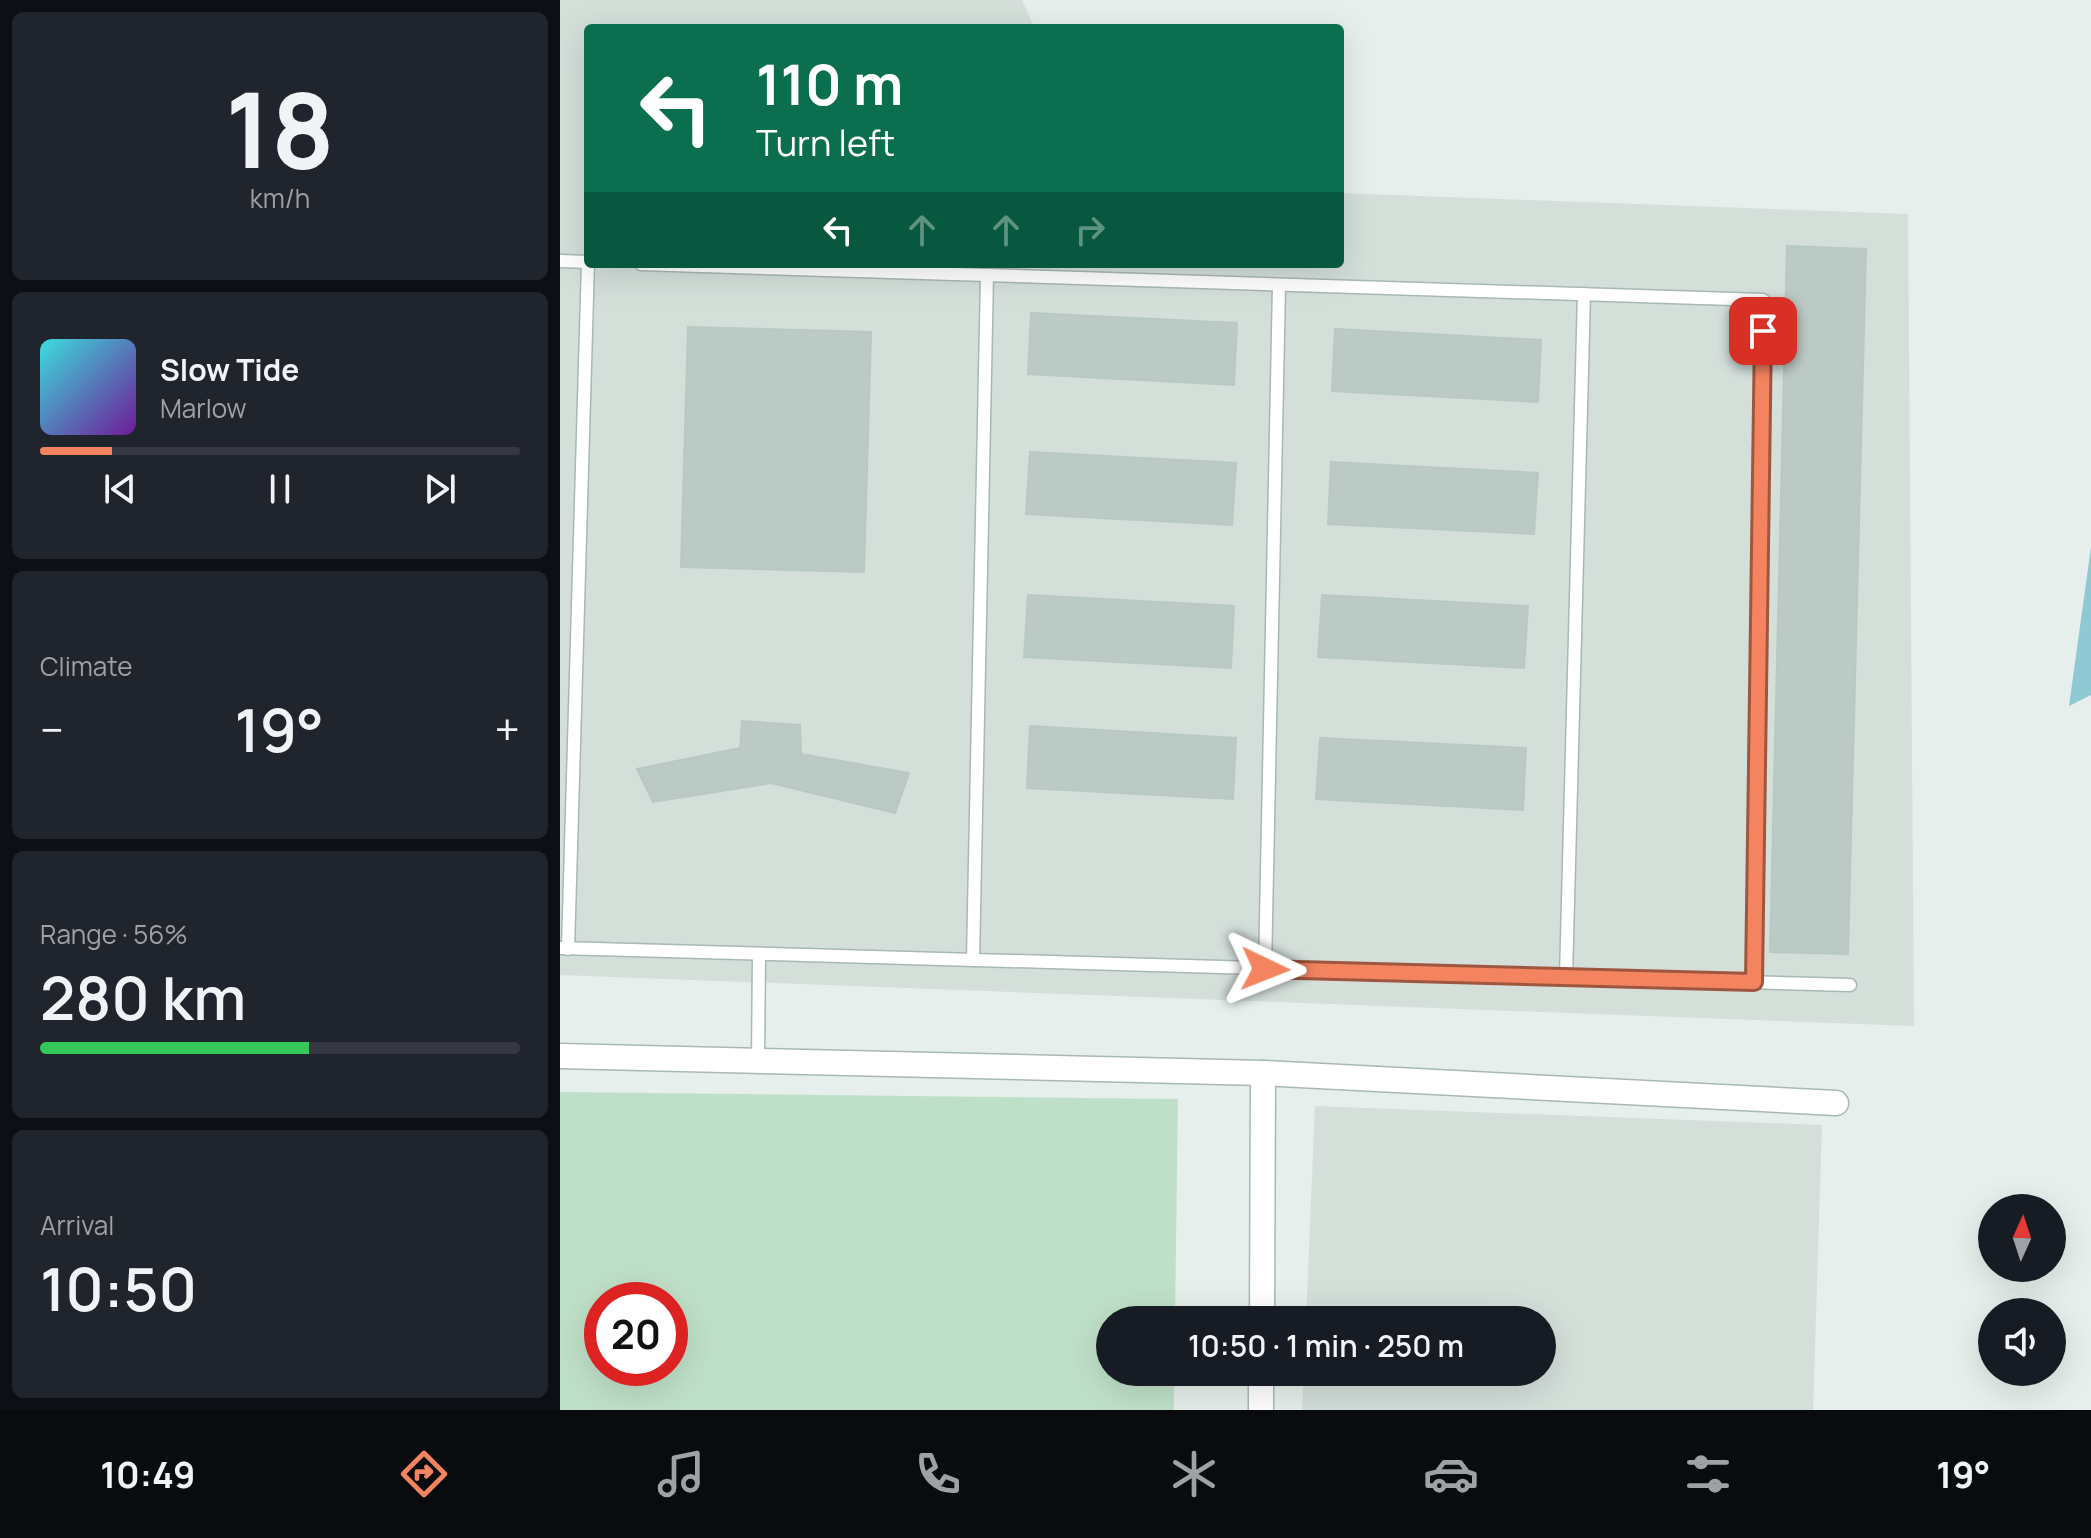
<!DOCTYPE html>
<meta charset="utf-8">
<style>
body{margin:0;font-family:Manrope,sans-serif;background:#20242c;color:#f1f3f6;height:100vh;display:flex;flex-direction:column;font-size:30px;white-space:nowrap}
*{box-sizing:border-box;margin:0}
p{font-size:26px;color:#9ea1a6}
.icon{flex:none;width:44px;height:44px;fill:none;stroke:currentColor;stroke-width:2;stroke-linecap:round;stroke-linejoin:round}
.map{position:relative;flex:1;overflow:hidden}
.details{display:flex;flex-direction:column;gap:12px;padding:12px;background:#0d0f14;width:560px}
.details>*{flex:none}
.top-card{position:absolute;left:24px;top:24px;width:760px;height:244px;border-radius:8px;box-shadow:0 8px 32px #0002;background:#0b6e4f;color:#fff;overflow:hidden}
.needle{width:52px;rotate:3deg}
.fabs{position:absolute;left:1418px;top:1194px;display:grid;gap:16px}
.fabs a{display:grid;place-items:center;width:88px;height:88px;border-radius:50%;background:#171b24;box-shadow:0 8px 32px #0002;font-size:40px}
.speed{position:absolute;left:24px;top:1282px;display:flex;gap:16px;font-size:40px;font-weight:700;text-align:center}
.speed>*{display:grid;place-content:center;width:104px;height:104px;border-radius:50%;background:#171b24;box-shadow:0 8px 32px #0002;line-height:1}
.speed .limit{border:12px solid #d22;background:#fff;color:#111}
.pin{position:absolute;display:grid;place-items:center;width:68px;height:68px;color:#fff;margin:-34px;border-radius:16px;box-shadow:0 4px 12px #0006}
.me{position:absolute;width:88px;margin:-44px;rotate:92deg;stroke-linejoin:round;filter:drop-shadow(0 0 6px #0008)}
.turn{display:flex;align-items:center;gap:28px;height:168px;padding:0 40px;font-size:36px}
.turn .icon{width:104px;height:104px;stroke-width:2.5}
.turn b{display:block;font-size:56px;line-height:68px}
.lanes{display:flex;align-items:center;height:76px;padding:0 40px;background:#0003;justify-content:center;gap:40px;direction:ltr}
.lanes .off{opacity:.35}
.big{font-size:60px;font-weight:600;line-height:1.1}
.details .widget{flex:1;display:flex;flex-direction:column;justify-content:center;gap:12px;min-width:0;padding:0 28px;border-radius:12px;background:#20242c}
.details .dial{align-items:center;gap:0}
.dial b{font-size:104px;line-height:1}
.song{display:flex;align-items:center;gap:24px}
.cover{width:96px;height:96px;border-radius:12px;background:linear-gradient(135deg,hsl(180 70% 55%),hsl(280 70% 35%))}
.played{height:8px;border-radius:4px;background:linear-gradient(90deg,#f4845f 15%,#363941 15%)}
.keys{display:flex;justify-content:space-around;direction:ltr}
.heat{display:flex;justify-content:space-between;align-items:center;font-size:44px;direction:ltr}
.charge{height:12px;border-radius:6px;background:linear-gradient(90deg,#34c759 56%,#363941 0)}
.trip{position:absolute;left:536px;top:1306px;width:460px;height:80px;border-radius:40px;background:#171b24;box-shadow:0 8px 32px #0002;font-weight:600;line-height:80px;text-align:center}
.tabs{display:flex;height:128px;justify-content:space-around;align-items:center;background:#090b0e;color:#9ea1a6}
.tabs .icon{width:56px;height:56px}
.tabs .on{color:#f4845f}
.tabs b{font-size:36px;color:#f1f3f6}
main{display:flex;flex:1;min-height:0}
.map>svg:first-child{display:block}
.built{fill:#d4dfda}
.green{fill:#bfe0c8;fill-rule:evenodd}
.water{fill:#8ec9d4}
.building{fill:#bbcac4;stroke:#b8c9c2;stroke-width:2}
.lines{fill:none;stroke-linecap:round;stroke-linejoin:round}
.service-casing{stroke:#a8b8b2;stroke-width:15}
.minor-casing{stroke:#a8b8b2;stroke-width:27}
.service{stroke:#fff;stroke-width:12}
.minor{stroke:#fff;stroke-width:24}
.route-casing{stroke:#9f563e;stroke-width:20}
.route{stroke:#f4845f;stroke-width:14}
</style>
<main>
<section class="details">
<div class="widget dial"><b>18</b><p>km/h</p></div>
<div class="widget">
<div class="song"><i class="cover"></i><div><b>Slow Tide</b><p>Marlow</p></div></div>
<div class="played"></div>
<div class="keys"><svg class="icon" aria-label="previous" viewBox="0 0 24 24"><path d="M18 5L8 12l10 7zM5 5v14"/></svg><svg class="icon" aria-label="pause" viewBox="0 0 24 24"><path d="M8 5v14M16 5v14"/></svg><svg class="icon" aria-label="next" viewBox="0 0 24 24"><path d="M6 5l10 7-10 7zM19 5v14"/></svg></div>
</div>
<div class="widget"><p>Climate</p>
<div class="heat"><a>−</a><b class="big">19°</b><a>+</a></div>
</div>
<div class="widget"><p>Range · 56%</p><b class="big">280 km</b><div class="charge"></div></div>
<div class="widget"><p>Arrival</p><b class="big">10:50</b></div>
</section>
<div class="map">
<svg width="1531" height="1410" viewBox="0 0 1531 1410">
<rect width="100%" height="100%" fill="#e6efeb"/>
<g class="built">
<path d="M0,0H462L475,28H28V264H780V193L1348,214L1354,1026L0,975Z"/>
<path d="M755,1106L1262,1125L1253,1410H742L744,1372H982V1320H746Z"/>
</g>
<path class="green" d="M0,1092L618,1099L615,1320H550V1372H614V1410H0ZM42,1300H110V1368H42Z"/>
<path class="water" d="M1531,547V695L1509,706Z"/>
<g class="building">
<path d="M1227,246L1306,249L1288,954L1210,952Z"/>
<path d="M471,313L677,323L674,385L468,374Z"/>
<path d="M128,327L311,332L304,572L121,567Z"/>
<path d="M775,329L981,340L978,402L772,391Z"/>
<path d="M470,452L676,463L672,525L466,514Z"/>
<path d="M771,462L978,473L974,534L768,524Z"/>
<path d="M468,595L674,606L671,668L464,657Z"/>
<path d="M762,595L968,606L964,668L758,657Z"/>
<path d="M182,721L240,725L241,754L349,773L335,813L211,783L93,802L77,769L180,748Z"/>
<path d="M470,726L676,738L673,799L467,788Z"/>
<path d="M760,738L966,748L963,810L756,799Z"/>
</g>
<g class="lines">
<defs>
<g id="service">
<path d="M0,261L28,262"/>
<path d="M81,264L1203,300L1194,982"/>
<path d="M0,948L1290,985"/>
<path d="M8,949L28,262"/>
<path d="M413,960L427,275"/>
<path d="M705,969L719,285"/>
<path d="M1006,977L1024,294"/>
<path d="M198,1061L199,954"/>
</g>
<g id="minor">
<path d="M0,1056L703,1073L1276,1103"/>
<path d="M702,1320L703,1073"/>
<path d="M701,1410V1372"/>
</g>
</defs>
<use href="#service" class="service-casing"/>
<use href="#minor" class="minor-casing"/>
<use href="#service" class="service"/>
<use href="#minor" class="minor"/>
</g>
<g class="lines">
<defs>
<path id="route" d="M705,969L1194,982L1203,331"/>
</defs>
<use href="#route" class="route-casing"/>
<use href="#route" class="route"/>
</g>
</svg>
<div class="fabs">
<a><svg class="needle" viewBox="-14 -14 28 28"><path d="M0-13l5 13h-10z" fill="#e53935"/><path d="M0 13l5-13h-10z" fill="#9ea1a6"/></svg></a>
<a><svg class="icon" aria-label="sound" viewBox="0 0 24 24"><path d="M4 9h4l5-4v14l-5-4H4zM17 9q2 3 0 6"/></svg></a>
</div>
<div class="speed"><div class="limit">20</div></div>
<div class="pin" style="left:1203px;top:331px;background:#d93025"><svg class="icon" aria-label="arrive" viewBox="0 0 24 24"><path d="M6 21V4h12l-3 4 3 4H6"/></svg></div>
<svg class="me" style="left:705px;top:969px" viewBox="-20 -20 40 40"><path d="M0-17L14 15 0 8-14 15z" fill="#f4845f" stroke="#fff" stroke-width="4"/></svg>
<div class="trip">10:50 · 1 min · 250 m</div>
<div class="top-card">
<div class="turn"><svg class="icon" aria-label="left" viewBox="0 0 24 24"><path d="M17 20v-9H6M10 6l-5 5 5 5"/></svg><div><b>110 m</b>Turn left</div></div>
<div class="lanes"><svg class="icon" aria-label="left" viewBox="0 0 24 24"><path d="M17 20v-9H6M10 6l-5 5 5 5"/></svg><svg class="icon off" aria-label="ahead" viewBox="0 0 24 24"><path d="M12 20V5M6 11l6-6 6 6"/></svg><svg class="icon off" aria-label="ahead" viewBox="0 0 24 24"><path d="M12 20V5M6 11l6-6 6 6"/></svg><svg class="icon off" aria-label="right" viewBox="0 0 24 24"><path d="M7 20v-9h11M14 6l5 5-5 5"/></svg></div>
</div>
</div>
</main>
<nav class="tabs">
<b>10:49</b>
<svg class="icon on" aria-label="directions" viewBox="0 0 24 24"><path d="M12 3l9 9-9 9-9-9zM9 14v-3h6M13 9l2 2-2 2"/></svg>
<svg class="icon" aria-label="music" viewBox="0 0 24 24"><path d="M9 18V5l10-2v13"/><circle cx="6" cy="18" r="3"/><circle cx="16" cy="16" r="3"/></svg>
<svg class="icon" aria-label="phone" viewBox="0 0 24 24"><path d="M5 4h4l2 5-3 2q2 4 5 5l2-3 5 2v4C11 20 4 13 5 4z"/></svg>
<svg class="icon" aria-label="climate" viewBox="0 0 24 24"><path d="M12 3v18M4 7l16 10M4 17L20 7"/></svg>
<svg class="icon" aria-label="car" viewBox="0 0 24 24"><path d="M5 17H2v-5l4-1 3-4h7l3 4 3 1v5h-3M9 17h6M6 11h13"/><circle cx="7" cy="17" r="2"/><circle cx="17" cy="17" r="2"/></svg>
<svg class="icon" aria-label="filters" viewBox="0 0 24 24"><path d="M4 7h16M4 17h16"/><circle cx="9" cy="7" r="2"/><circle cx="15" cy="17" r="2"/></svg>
<b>19°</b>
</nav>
